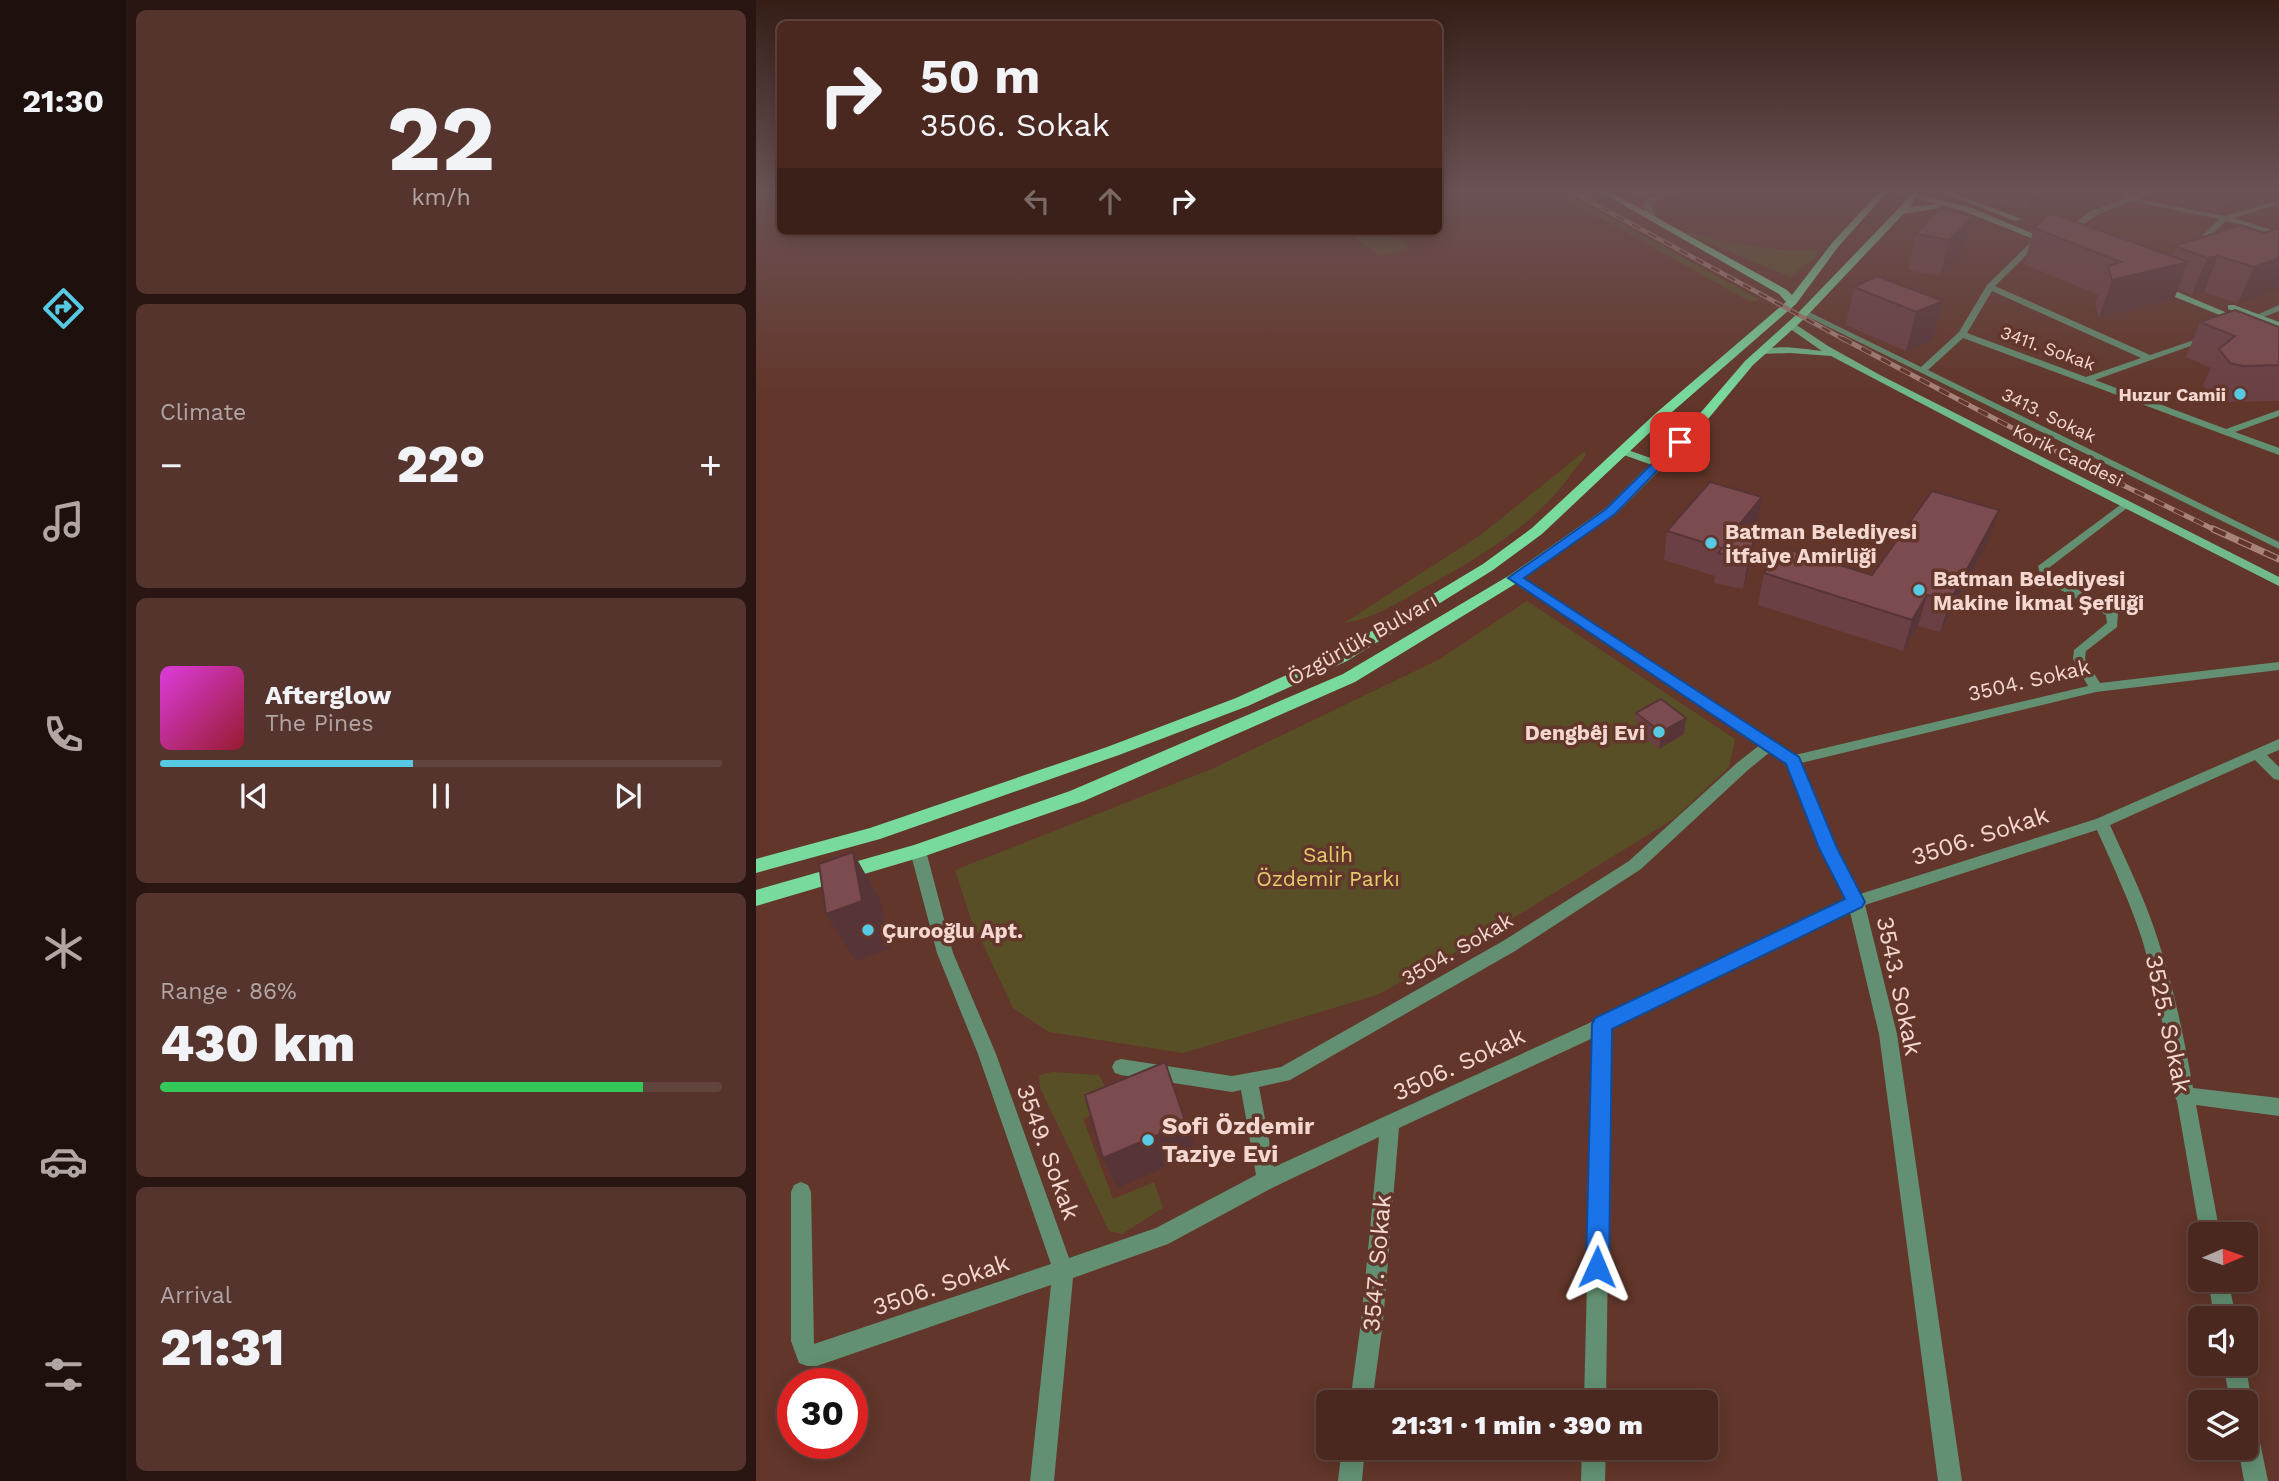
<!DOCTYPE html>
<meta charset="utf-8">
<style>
body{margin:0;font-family:"Work Sans",sans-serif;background:#54342d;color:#f1f3f6;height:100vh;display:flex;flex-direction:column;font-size:26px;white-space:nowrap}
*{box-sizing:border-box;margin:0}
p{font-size:23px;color:#b2a6a5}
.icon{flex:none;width:38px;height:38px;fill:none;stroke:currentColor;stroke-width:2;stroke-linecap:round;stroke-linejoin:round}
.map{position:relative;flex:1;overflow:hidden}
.drawer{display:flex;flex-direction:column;gap:10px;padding:10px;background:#291612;width:630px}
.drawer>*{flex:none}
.hud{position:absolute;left:21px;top:21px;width:665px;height:214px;border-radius:10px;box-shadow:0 4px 18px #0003,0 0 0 2px #61443e;background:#4a2820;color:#f1f3f6;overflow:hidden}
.needle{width:46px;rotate:88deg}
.tools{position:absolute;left:1432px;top:1222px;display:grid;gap:14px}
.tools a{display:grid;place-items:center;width:70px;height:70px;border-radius:10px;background:#4a2820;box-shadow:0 4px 18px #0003,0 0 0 2px #61443e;font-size:35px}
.speed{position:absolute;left:21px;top:1368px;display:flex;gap:14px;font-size:35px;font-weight:700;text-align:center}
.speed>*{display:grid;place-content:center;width:91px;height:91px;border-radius:50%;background:#4a2820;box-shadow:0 4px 18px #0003,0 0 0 2px #61443e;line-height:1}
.speed .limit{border:10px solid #d22;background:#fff;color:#111}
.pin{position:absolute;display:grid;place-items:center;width:60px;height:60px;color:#fff;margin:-30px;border-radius:14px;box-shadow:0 4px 10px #0006}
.me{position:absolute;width:77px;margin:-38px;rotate:1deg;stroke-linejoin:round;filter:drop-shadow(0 0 5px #0008)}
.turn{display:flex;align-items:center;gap:24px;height:147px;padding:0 28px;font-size:32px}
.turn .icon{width:91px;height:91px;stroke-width:2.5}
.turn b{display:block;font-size:49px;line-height:60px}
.lanes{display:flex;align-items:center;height:66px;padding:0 28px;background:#0003;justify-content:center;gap:35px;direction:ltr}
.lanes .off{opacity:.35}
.big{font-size:52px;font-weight:800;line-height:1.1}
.drawer .tile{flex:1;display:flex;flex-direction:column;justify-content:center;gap:10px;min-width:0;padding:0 24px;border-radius:10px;background:#54342d}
.drawer .dial{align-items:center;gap:0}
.dial b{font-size:91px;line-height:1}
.song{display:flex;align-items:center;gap:21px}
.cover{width:84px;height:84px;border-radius:10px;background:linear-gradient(135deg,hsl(300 70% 55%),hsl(350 70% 35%))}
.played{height:7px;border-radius:4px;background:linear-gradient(90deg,#57c9e3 45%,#61443e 45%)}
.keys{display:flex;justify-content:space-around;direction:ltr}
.heat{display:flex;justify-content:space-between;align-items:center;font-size:38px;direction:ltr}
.charge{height:10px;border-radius:5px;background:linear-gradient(90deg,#34c759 86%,#61443e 0)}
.trip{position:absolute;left:560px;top:1390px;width:402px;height:70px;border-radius:10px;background:#4a2820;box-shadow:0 4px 18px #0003,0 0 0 2px #61443e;font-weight:800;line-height:70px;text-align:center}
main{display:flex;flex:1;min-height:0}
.menu{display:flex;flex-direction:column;width:126px;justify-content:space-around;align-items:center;background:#1e100d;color:#b2a6a5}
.menu .icon{width:49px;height:49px}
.menu .on{color:#57c9e3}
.menu b{font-size:32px;color:#f1f3f6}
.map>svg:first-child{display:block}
.green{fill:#594f27}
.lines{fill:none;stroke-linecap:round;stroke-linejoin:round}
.minor{fill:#639072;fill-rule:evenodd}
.secondary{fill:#70ba8b;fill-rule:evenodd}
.primary{fill:#79da9e;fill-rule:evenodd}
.rail-far2-casing{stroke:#a88379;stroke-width:4.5}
.rail-far1-casing{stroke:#a88379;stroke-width:5}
.rail-casing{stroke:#a88379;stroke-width:7}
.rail-far2{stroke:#62362a;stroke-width:2.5;stroke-dasharray:9;stroke-linecap:butt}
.rail-far1{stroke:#62362a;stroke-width:3.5;stroke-dasharray:11;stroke-linecap:butt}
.rail{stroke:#62362a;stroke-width:4.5;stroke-dasharray:14;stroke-linecap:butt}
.wall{fill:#6b4044}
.shaded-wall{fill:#573437}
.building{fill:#7c4b4f;stroke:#573437;stroke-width:2}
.route{fill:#1a73e8;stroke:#114b97;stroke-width:2}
.poi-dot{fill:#57c9e3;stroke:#62362a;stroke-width:2.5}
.labels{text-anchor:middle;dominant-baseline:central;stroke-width:7;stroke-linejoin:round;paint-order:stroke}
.far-street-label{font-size:18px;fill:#f4d7d0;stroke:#62362a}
.far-poi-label{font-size:18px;font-weight:bold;fill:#f4d7d0;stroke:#62362a;text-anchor:end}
.poi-label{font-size:21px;font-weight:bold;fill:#f4d7d0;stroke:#62362a;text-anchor:start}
.street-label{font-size:21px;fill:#f4d7d0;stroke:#62362a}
.park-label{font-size:21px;fill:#e4cc6d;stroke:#62362a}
.near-street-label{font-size:24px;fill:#f4d7d0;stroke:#62362a}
.near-poi-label{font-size:24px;font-weight:bold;fill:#f4d7d0;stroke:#62362a;text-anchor:start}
</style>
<main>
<nav class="menu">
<b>21:30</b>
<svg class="icon on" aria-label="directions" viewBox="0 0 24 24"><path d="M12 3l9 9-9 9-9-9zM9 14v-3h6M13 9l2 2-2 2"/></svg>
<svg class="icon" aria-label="music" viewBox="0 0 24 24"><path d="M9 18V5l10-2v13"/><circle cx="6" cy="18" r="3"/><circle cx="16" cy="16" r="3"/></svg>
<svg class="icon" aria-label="phone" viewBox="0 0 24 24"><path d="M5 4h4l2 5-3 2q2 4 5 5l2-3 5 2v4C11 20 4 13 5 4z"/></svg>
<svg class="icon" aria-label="climate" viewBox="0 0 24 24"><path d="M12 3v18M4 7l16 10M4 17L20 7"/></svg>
<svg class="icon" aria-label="car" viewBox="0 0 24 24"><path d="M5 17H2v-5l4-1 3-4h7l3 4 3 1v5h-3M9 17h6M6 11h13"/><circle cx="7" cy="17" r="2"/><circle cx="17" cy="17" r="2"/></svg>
<svg class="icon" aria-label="filters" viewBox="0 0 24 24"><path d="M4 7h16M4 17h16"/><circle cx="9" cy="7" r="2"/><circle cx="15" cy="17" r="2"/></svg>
</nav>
<section class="drawer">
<div class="tile dial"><b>22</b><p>km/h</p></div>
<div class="tile"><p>Climate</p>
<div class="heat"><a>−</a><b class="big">22°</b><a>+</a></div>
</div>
<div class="tile">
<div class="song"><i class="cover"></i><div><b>Afterglow</b><p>The Pines</p></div></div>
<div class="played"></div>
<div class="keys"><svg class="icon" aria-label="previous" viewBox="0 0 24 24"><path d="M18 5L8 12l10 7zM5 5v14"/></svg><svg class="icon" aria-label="pause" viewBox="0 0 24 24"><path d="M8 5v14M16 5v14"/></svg><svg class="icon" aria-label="next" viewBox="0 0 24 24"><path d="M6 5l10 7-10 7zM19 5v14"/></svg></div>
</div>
<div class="tile"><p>Range · 86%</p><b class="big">430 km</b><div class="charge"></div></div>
<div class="tile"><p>Arrival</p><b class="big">21:31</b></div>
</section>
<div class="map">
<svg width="1523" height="1481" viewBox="0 0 1523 1481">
<rect width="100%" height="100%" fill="#62362a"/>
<g class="green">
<path d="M794,190H805L1004,300L995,302Z"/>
<path d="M620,231H634L654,248L624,256L597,236Z"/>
<path d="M925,232C943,232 956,239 973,242C1003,248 1032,251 1062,250L1060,257L1035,277Z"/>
<path d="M829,451L830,455C818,470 806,487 793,501C757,538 711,564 666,589C641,603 617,619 588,623L726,534Z"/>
<path d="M771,601L979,739L973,767L919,818L717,943L621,995L427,1053L293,1032L257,1008L215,919L199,870L458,768L684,659Z"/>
<path d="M296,1072L343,1075L359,1104L327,1119L357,1199L398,1182L407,1208L366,1234L353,1231L284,1088L283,1075Z"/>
</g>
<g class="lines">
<g class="minor">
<path d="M865,190H939L936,192L880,195Z"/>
<path d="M1392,190H1400L1381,199L1469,216L1523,200V204L1477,218L1523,232V236L1470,221L1438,251L1434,249L1435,247L1463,219L1374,201L1341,215L1311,235L1304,233L1335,211Z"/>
<path d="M1518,190H1523V192L1519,191Z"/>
<path d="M905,195L911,196L896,202L895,206L901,219L894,221L887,206L890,199Z"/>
<path d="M1281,236L1288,238L1239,286L1394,355L1450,336L1457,338L1339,380L1470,429L1523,410V416L1479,432L1523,448V455L1207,338L1172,370L1523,542V549L1044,313L1051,311L1165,367L1203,332L1231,285ZM1236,291L1385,358L1330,377L1211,333Z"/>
<path d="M1523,305V311L1500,320L1496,317Z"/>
<path d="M1371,500L1376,503L1375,505L1294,567L1295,574L1362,613L1361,627L1330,651L1329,659L1344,683L1523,662V670L1340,692L1045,763L1080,848L1104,894L1340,819L1523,739V750L1511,755L1523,767V780L1518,779L1499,760L1354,825C1371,863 1390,901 1402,940C1418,988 1428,1038 1437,1088L1523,1098V1116L1440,1105L1464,1234H1444L1421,1101L1418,1095L1419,1092C1410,1041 1401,989 1386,939C1374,902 1357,866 1341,830L1109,905L1141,1034L1206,1481H1182L1123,1034L1094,912L855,1029L850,1402H828L837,1038L643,1128L627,1322L616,1402H594L605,1322L623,1137L518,1187L412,1244L317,1278L298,1481H274L295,1285L61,1366H51L43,1363L35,1341V1192L38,1185L45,1182L52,1185L55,1192L58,1344L295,1264L222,1054L181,953L154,851L157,847H167L170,851L197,953L240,1054L313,1258L400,1228L500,1175L485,1090L476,1092L365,1075L359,1073L356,1067L359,1061L365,1059L476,1076L525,1067L747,941L873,861L982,762L1004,745L755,581V575H763L1039,755L1332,686L1317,659L1318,650L1351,623L1350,615L1285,579L1282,566ZM1014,752L1031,763L1064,848L1091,899L840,1020L518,1167L503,1087L534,1080L759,951L885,869L992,770Z"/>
<path d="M1452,1279H1472L1480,1318H1458Z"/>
<path d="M1467,1363H1489L1496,1402L1493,1410L1489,1411V1402H1474Z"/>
<path d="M1489,1412L1497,1415L1500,1423L1512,1481H1488L1482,1447H1489Z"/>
<path d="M586,1447H609L606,1481H582Z"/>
<path d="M826,1447H850L849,1481H825Z"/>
</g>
<g class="secondary">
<path d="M1132,190H1142L1216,208L1297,242L1290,244L1210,212L1186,205L1183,208L1141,215V211L1158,206L1181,204Z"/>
<path d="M1180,190H1188L1266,219L1259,221Z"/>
<path d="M1399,285H1405L1488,320L1481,322L1399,289Z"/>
<path d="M1472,305H1478L1523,322V328L1472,309Z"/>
<path d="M1033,324H1039L1072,346L1124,375L1523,577V586L1258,452L1075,356L1034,353L1005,354L1003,352C1020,343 1047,349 1066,351L1033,328Z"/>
<path d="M866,448L906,462L907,464L902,467L862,453V449Z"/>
</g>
<g class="primary">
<path d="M841,190H851L1031,290L1036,295L1076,243L1125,190H1133L1082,247L1040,304L908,419L786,534L737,570L591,661L492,706L363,755L124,839L0,873V859L114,828L351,747L480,698L579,653L727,564L776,528L900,413L1030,302L1023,294Z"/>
<path d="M1157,190H1165L1153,208L1048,319L997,365L942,431L860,514L764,581L599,682L328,801L169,856L0,906V890L158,845L314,791L587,674L754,575L850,508L934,425L989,361L1040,315L1147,204Z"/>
</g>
<defs>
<path id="rail-far2" d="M813,190L1089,340"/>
<path id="rail-far1" d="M1086,338L1332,468L1461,531"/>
<path id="rail" d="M1457,529L1523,559"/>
</defs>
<use href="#rail-far2" class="rail-far2-casing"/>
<use href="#rail-far1" class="rail-far1-casing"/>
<use href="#rail" class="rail-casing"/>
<use href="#rail-far2" class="rail-far2"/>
<use href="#rail-far1" class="rail-far1"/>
<use href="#rail" class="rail"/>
</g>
<g class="wall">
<path d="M992,190H1043L1026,201L991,194Z"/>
<path d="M1215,190H1323L1320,198L1271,211L1224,198Z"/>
<path d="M1448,190H1519L1518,193L1476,210L1465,213L1441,208Z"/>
<path d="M1217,216L1208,251L1184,276L1152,270L1160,234Z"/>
<path d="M1278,228L1415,256L1419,246L1508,233L1523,228L1482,303L1448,292L1436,295L1422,289L1418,299L1343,318L1339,304L1342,295L1268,264Z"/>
<path d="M1098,287L1187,301L1177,340L1150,351L1090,325Z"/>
<path d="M1444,322L1523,327V401L1470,402L1459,399L1447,385L1455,368L1430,357Z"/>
<path d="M1001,526L993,536L999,537L994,566L987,589L958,583L959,576L908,560L911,531Z"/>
<path d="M1233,540L1184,632L1162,626L1147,651L1002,605L1008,573L1116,575Z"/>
<path d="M880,713L930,718L928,734L903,749L879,729Z"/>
</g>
<g class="shaded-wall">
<path d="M1028,190H1043L1026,201Z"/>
<path d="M1303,190H1323L1320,198L1271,211L1276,197Z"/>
<path d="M1475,190H1519L1518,193L1476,210L1465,213Z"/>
<path d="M1217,216L1208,251L1184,276L1193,240Z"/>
<path d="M1462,256L1448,292L1436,295L1451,258Z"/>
<path d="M1523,258V289L1482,303L1498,267Z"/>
<path d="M1432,262L1418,299L1343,318L1356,280Z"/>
<path d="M1187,301L1177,340L1150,351L1160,312Z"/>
<path d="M1006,497L1001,526L977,556L978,531Z"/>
<path d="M1243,510L1233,540L1184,632L1194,601Z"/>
<path d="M999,537L994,566L987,589L992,559Z"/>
<path d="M1171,595L1162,626L1147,651L1156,620Z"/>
<path d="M930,718L928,734L903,749L905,732Z"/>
<path d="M97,852L124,900L134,948L100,961L70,914Z"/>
<path d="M409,1062L441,1153L361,1188L347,1158Z"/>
</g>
<g class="building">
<path d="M1250,190H1303L1276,197Z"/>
<path d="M1183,209L1217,216L1193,240L1160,234Z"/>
<path d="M1295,213L1432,262L1356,280L1352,266L1365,262L1278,228Z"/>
<path d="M1484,225L1508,233L1523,228V258L1498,267L1462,256L1451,258L1419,246Z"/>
<path d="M1121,276L1187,301L1160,312L1098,287Z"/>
<path d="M1479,310L1523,327V365L1487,366L1474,363L1463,349L1479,336L1444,322Z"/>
<path d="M954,482L1006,497L978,531L999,537L992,559L962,553L966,548L911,531Z"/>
<path d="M1176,491L1243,510L1194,601L1171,595L1156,620L1008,573L1028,548L1116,575Z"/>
<path d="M905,699L930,718L905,732L880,713Z"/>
<path d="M97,852L106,901L70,914L63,864Z"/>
<path d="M409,1062L430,1123L347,1158L329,1095Z"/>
</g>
<linearGradient id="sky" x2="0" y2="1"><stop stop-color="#361e17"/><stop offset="0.48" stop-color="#6b5255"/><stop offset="1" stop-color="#6b5255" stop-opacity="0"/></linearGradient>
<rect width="1523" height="397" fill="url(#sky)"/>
<path class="route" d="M920,440L929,442L859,514L768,578L1043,757L1081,848L1109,902L1106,907L856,1029L853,1267L850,1275L841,1279L833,1275L830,1267L836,1024L839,1018L1089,899L1063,848L1030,764L752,578L850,509Z"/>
<g class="poi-dot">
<circle cx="1484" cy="394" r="7"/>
<circle cx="955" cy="543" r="7"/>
<circle cx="1163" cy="590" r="7"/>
<circle cx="903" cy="732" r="7"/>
<circle cx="112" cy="930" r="7"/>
<circle cx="392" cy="1140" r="7"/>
</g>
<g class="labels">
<g class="far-street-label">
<text transform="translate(1292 348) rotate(20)">3411. Sokak</text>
<text transform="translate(1293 415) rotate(26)">3413. Sokak</text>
<text transform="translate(1312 455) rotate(26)">Korik Caddesi</text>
</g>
<g class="far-poi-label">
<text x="1470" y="394">Huzur Camii</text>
</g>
<g class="poi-label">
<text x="969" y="531">Batman Belediyesi<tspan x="969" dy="24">İtfaiye Amirliği</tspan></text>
<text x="1177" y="578">Batman Belediyesi<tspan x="1177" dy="24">Makine İkmal Şefliği</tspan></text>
<text x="889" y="732" text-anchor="end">Dengbêj Evi</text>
<text x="126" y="930">Çurooğlu Apt.</text>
</g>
<g class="street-label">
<text transform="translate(606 639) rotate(-29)">Özgürlük Bulvarı</text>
<text transform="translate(1273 680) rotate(-13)">3504. Sokak</text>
<text transform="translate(701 949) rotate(-30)">3504. Sokak</text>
</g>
<g class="park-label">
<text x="572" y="854">Salih<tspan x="572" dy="24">Özdemir Parkı</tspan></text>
</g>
<g class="near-street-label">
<text transform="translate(1224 836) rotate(-18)">3506. Sokak</text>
<text transform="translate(1143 986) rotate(78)">3543. Sokak</text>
<text transform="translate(1412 1024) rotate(78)">3525. Sokak</text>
<text transform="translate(703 1064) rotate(-25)">3506. Sokak</text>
<text transform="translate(292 1152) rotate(70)">3549. Sokak</text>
<text transform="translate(621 1263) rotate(-85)">3547. Sokak</text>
<text transform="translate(185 1285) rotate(-19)">3506. Sokak</text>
</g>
<g class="near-poi-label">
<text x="406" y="1126">Sofi Özdemir<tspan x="406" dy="28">Taziye Evi</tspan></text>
</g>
</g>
</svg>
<div class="tools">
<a><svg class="needle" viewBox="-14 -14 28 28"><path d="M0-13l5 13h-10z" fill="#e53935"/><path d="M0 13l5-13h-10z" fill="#b2a6a5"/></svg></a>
<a><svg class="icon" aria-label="sound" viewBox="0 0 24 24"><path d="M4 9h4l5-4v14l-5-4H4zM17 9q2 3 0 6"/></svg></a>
<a><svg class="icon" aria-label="layers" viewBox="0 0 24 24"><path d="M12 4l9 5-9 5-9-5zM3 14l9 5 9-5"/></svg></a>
</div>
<div class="speed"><div class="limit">30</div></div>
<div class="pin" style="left:924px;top:442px;background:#d93025"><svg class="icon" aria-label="arrive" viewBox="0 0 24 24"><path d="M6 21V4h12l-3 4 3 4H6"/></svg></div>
<svg class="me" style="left:841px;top:1267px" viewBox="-20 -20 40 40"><path d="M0-17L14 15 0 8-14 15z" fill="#1a73e8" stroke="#fff" stroke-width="4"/></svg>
<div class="trip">21:31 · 1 min · 390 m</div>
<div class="hud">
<div class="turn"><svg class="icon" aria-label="right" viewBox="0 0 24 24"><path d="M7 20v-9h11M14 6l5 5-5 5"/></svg><div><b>50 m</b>3506. Sokak</div></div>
<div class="lanes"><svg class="icon off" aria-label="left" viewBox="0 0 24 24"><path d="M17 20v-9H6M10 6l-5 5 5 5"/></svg><svg class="icon off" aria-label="ahead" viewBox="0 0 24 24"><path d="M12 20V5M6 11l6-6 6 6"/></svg><svg class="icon" aria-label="right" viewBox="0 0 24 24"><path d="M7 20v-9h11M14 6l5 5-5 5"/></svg></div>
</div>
</div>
</main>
